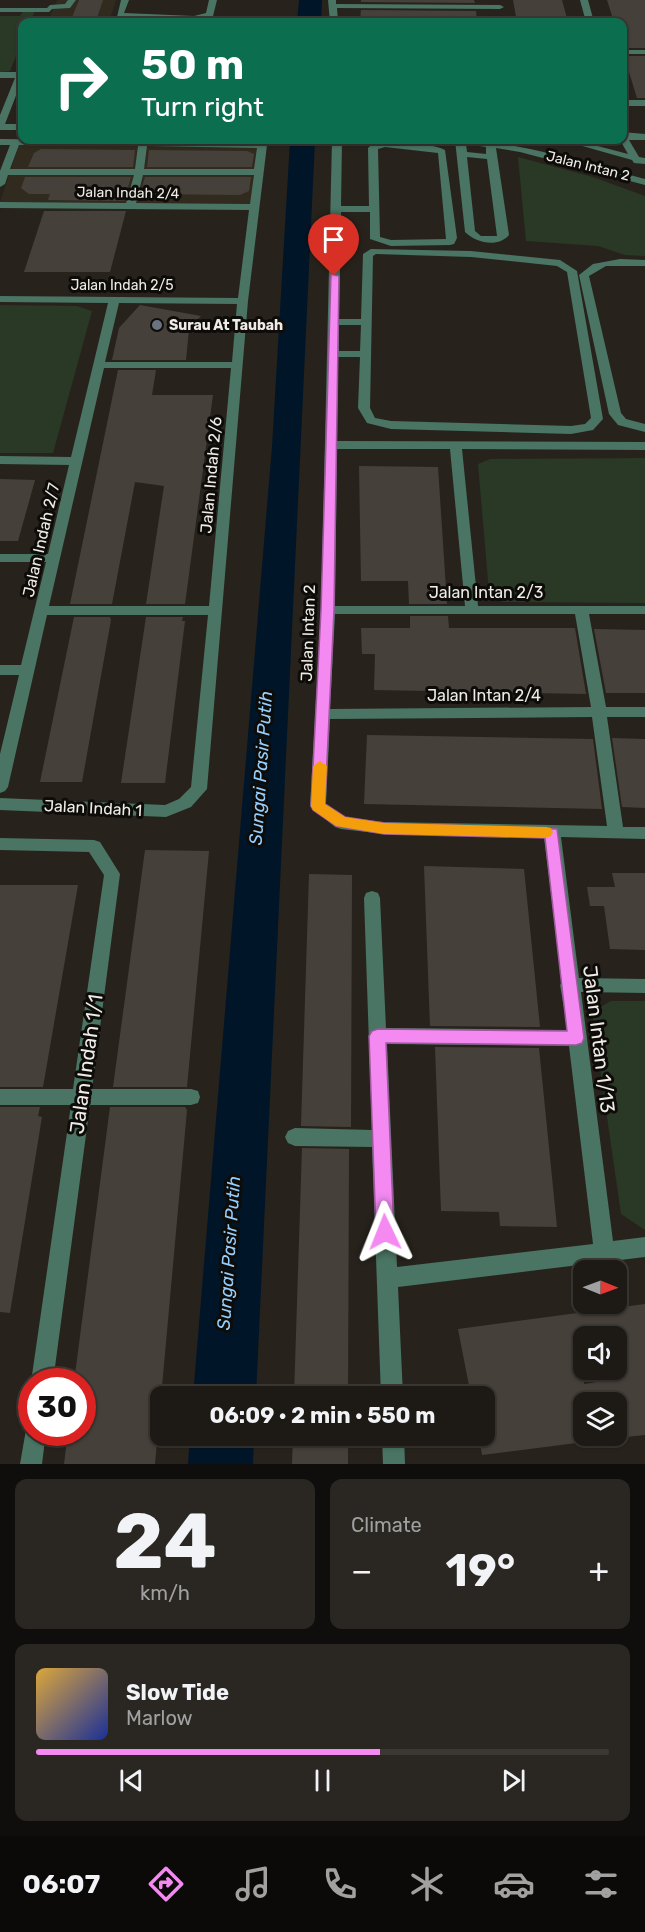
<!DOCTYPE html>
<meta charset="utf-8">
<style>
body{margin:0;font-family:Rubik,sans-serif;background:#2a2722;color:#f1f3f6;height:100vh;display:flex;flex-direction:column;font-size:22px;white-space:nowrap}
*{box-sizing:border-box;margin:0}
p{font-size:20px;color:#a0a1a0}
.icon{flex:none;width:33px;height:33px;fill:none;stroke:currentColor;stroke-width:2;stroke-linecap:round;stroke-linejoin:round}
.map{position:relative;height:1464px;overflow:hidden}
.details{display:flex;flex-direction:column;gap:15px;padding:15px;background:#100e0c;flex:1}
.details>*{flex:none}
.guide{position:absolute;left:18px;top:18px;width:609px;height:126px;border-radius:12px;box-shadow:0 2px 4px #0004,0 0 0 2px #3b3834;background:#0b6e4f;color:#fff;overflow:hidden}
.needle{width:39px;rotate:91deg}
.fabs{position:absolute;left:573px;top:1260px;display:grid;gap:12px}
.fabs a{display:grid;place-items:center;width:54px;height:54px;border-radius:12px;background:#1d1a15;box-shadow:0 2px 4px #0004,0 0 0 2px #3b3834;font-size:30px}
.speed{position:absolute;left:18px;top:1368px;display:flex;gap:12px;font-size:30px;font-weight:700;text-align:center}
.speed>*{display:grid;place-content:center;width:78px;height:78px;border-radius:50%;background:#1d1a15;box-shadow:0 2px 4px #0004,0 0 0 2px #3b3834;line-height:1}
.speed .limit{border:9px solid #d22;background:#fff;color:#111}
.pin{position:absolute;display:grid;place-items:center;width:51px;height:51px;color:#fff;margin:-62px -26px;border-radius:50% 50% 50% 0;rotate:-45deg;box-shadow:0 0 6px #0007}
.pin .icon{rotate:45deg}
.me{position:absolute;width:66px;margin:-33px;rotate:358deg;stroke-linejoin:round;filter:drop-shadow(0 0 4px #0008)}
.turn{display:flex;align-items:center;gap:21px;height:126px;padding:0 24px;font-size:27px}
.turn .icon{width:78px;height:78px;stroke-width:2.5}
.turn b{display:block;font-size:42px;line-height:51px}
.big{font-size:45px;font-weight:700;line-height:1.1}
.details .tile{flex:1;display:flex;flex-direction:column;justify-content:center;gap:9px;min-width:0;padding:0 21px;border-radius:12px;background:#2a2722}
.details .dial{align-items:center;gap:0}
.dial b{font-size:78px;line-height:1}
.song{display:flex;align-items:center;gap:18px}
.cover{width:72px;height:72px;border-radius:9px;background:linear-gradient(135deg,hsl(40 70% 55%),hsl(230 70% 35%))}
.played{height:6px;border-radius:3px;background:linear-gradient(90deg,#f389f1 60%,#3b3834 60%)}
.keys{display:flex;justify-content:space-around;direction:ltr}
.heat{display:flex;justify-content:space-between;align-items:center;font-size:33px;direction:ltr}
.details .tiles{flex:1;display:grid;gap:15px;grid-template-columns:1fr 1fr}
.tile:last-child{grid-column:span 2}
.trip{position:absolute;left:150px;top:1386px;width:345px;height:60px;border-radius:12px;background:#1d1a15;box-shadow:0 2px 4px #0004,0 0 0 2px #3b3834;font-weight:700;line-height:60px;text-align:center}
.dock{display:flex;height:96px;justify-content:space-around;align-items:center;background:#0c0a08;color:#a0a1a0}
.dock .icon{width:42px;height:42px}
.dock .active{color:#f389f1}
.dock b{font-size:27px;color:#f1f3f6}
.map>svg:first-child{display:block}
.built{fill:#312a1e}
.green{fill:#293926}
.water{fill:#001628}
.building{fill:#46403a;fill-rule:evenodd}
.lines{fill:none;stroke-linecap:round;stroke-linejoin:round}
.minor{fill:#4a7463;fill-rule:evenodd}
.route{fill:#f389f1;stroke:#9e599d;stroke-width:1.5}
.slow{fill:#f59e0b}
.worship-dot{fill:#6b7280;stroke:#0e0c09;stroke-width:2}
.labels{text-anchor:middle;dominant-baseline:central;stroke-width:6;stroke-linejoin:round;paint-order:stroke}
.far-street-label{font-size:14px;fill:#efece7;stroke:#0e0c09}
.far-poi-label{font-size:14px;font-weight:bold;fill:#efece7;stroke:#0e0c09;text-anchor:start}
.street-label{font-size:16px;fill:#efece7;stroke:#0e0c09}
.water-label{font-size:18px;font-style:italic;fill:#95cefd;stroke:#0e0c09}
.near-street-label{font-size:20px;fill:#efece7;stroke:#0e0c09}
</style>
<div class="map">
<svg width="645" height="1464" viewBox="0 0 645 1464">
<rect width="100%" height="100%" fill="#27231c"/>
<g class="built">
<path d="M57,0H116L109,22L48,21Z"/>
<path d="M19,145L258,147L251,204L0,202Z"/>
</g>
<g class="green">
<path d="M23,11H35L30,22H22V41L10,71L0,72V16H20Z"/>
<path d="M518,157L593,177L645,196V256L625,255L598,246L526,241Z"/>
<path d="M0,305L77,306L92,311L53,453H0Z"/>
<path d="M645,458V603L503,602L489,592L478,464L490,459Z"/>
<path d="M611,1001H645V1230L621,1214L592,1012Z"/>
</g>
<g class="water">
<path d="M299,0H322L321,22H297Z"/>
<path d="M290,140H315L256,1396H193L272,446Z"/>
<path d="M190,1436H254L253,1464H188Z"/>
</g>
<g class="building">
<path d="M79,0H103L96,21L71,20Z"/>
<path d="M361,0H474L475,3L361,2Z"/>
<path d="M513,0H562L568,22H517Z"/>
<path d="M607,0H645V48H623L622,22H614Z"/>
<path d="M361,10L476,11L477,21H360Z"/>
<path d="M624,56H645V98H637Z"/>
<path d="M41,149L135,150L133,167H28L34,153Z"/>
<path d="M149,150L247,151L254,154L252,167H147Z"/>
<path d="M25,177H131L124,201L48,200L50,194H29L21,188Z"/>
<path d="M145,177H251L249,191L240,195L140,194Z"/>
<path d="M44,211H126L110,272H24Z"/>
<path d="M140,305L201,316L189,329L186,360H112L119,328Z"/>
<path d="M118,370H156L152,395H213L185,604H146L164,486L135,482L112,604H70Z"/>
<path d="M359,466L438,467L447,604H409L408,581H361Z"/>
<path d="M0,479L35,480L18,541H0Z"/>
<path d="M410,616H448L449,628H575L586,694L374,690L375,654H362L361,628H410Z"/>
<path d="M74,617H110L111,620L82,782H40Z"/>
<path d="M146,617H183L182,621H185L165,783H121Z"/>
<path d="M594,629L645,630V693H606Z"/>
<path d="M367,735L593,739L602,809L364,804Z"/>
<path d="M612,738L645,739V808L622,807Z"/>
<path d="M145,850L209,851L187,1087H113Z"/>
<path d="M424,866L524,869L540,1027L430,1026Z"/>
<path d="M612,873H645V950L610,949L604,906H590L587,887H615Z"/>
<path d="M309,874L352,875L351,1127L301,1126Z"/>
<path d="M0,885H78L43,1087H0Z"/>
<path d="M435,1047L539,1048L557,1227L500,1226L499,1212L441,1211Z"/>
<path d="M0,1107H40L38,1116L42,1117L10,1313L0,1312Z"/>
<path d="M110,1107H185L187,1110L155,1464H64L68,1432H82V1382H74Z"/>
<path d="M302,1148L349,1149L348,1396H294Z"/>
<path d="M645,1304V1435L616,1438V1402H584V1442L482,1455L479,1436H484V1396H471L458,1329ZM584,1336H616V1379L584,1384Z"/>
<path d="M293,1436H348V1464H292Z"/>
</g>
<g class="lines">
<g class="minor">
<path d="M68,0H76L70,8L52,9L49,12H0V8H47L50,5L65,4Z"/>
<path d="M121,0H129L124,13L194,16L206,13L209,0H217L213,16L194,20L117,17Z"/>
<path d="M328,0H336V4L500,5L504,7L500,9L337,8L338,22H330Z"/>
<path d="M580,0H588L594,22H586Z"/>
<rect x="622" y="50" width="23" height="4"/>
<path d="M22,67V80L5,124H22V130H0V115L15,78H0V72H17Z"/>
<rect x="622" y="100" width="23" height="6"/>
<path d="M622,132L645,134V140H629L639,157L645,158V164L634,163L632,160L561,140H575L628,154L620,140H622Z"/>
<path d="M0,139L262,142L267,145L248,301L207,789L191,807L166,817L0,810V798L165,805L179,799L191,787L208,615H47L8,787L5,791L0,793V754L19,675H0V665H21L46,562H0V554H48L69,465L0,464V456L71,457L108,303L0,302V296L238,298L249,210L0,208V202L126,203L134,175H8L5,184L0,187V171L10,145H0ZM19,145L138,146L135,169H10ZM147,146L257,148L254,169H144ZM143,175H254L250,204L136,203ZM119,303L237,304L232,362H105ZM104,368H231L209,606H49Z"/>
<path d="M332,140H342L341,206H369L368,148L373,143C390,140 430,142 445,150L457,238L454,244L450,245L391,246L370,239V212H341L339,319H361L363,254L371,249L471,251L560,260L577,271L603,419L593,430L571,434L391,429L367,423L358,408L360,357H338L337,441L645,442V450L462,449L478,606H645V614H589L606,707H645V717H607L623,827H645V839L561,837L579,978L645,979V993L581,992L613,1241L645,1237V1257L398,1287L403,1396H381L372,1147L295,1146L288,1143L285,1137L288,1131L295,1128L372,1130L364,898L366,893L372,891L378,893L380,898L386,1028L568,1030L560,985L562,982L544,837L384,834L341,829L335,827L310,806L321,610ZM385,147L438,153L446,239L391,240L380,237L378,149ZM376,254L471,257L557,266L567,272L591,418L585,424L571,426L391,421L375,418L370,408L373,256ZM339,325H361L360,351H339ZM337,449H450L465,606H335ZM335,614H575L591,707L330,709ZM592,717L607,826L384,822L345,817L326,804L330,719ZM387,1044L569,1046L593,1244L397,1267Z"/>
<path d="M455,140C519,140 583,163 645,179V185L520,152L496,148L509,235C498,248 476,243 465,232ZM466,144L486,147V154L467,152ZM467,157L487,159L497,236H481L475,231Z"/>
<path d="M620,259L645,260V266H606L589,276L621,413L626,419L645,424V432L618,425L609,414L579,275L593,264Z"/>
<path d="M0,838L94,840L100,842L120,874L92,1089H191L198,1091L200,1097L198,1103L191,1105H90L53,1382H31L71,1105H0V1089H73L104,875L89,852L0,850Z"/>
<path d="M32,1422V1432H46L42,1464H20L27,1424Z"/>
<path d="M382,1436H404L405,1464H383Z"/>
</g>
</g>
<path class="route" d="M331,274L339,276L334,610L325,804L345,817L384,823L557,829L584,1038L582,1043L576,1045L386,1043L394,1232L392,1238L385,1240L379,1238L376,1232L369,1036L372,1031L378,1029L567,1031L545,838L384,834L336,826L313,810L311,806L321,610Z"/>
<path class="slow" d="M320,761L327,766L325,804L345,817L384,823L546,827L551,828L553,832L551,836L546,838L384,834L336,826L313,810L311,806L313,766Z"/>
<circle class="worship-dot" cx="157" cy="325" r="6"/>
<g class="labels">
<g class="far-street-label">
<text transform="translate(588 166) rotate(14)">Jalan Intan 2</text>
<text transform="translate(128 193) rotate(1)">Jalan Indah 2/4</text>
<text x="122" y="285">Jalan Indah 2/5</text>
</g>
<g class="far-poi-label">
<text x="169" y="325">Surau At Taubah</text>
</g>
<g class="street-label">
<text transform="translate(211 475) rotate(-85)">Jalan Indah 2/6</text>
<text transform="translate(41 540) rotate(-77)">Jalan Indah 2/7</text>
<text x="486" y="592">Jalan Intan 2/3</text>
<text transform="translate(308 633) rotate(-88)">Jalan Intan 2</text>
<text x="484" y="695">Jalan Intan 2/4</text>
<text transform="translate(93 808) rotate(3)">Jalan Indah 1</text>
</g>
<g class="water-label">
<text transform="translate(261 768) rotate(-86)">Sungai Pasir Putih</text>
<text transform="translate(229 1253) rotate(-86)">Sungai Pasir Putih</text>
</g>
<g class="near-street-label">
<text transform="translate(599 1039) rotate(83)">Jalan Intan 1/13</text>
<text transform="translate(86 1064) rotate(-82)">Jalan Indah 1/1</text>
</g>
</g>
</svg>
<div class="fabs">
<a><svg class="needle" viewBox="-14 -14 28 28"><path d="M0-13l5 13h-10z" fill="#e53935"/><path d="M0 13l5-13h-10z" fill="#a0a1a0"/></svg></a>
<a><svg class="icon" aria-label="sound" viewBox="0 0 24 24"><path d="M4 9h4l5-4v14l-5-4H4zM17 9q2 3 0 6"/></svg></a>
<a><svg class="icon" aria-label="layers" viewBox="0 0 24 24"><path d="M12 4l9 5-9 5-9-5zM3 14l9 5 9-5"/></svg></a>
</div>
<div class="speed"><div class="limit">30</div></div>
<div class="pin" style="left:334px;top:276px;background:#d93025"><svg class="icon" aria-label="arrive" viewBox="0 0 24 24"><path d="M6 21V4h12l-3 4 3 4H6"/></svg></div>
<svg class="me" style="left:385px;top:1232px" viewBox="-20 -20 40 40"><path d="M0-17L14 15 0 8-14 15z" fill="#f389f1" stroke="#fff" stroke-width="4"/></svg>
<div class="trip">06:09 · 2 min · 550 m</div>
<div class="guide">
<div class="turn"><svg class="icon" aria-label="right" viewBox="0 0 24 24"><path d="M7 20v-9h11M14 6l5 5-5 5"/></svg><div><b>50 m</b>Turn right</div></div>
</div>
</div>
<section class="details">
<div class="tiles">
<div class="tile dial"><b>24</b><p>km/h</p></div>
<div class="tile"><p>Climate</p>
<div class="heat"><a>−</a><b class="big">19°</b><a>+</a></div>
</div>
<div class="tile">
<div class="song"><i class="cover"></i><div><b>Slow Tide</b><p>Marlow</p></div></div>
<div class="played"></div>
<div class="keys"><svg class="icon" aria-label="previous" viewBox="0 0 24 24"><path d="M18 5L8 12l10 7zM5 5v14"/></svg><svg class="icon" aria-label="pause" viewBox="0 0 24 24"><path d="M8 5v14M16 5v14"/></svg><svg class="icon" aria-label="next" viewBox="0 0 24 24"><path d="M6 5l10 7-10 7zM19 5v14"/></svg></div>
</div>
</div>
</section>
<nav class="dock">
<b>06:07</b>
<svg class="icon active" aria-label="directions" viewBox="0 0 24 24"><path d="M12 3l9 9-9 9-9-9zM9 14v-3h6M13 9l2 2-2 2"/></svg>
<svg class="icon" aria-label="music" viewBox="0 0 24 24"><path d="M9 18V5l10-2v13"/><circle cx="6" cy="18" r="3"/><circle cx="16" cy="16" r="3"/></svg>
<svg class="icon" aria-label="phone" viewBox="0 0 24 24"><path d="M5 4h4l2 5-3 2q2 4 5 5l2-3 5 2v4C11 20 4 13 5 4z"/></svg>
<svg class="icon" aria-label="climate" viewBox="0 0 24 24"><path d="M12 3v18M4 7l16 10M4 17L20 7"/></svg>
<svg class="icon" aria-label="car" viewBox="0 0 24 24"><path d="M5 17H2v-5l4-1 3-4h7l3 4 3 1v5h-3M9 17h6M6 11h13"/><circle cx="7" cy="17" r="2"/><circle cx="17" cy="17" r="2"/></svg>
<svg class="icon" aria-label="filters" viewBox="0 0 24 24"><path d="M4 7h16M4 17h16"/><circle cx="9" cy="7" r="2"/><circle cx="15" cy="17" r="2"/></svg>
</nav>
